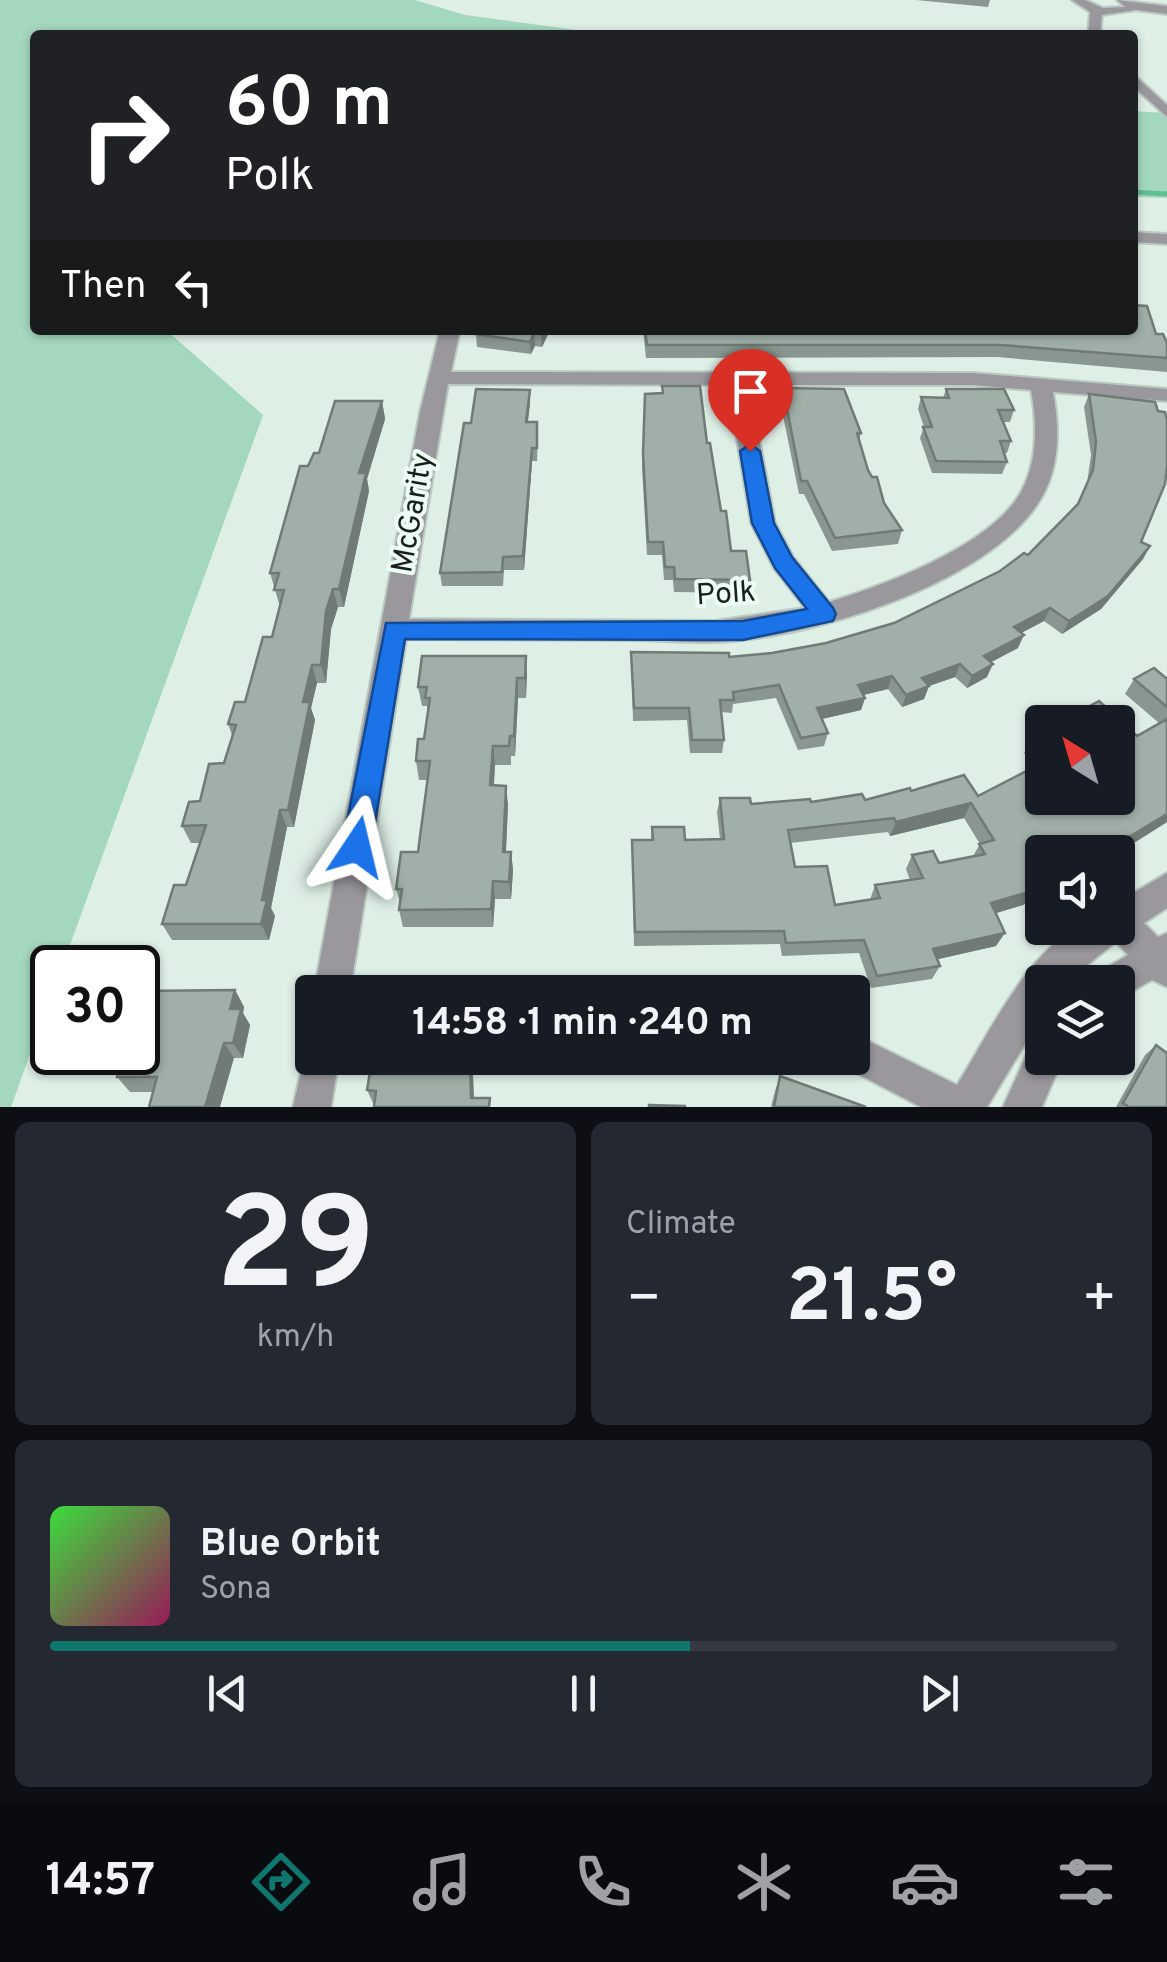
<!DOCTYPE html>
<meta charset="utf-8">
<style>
body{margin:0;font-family:Overpass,sans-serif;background:#242831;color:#f1f3f6;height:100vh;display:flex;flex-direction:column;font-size:38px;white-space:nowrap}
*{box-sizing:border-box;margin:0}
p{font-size:32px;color:#9ea1a6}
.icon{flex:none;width:55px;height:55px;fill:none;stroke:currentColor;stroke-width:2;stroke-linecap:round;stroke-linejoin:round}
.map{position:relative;height:1107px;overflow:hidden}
.panel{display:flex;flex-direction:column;gap:15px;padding:15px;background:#0d0f14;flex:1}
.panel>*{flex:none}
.hud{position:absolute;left:30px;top:30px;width:1108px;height:305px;border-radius:10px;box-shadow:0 2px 8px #0004;background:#202124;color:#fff;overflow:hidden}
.needle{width:65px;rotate:323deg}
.buttons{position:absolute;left:1025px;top:705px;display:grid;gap:20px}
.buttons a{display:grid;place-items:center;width:110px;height:110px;border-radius:10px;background:#171b24;box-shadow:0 2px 8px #0004;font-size:50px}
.speed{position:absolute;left:30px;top:945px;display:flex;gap:20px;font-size:50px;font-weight:700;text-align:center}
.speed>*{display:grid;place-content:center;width:130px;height:130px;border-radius:50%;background:#171b24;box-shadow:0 2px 8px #0004;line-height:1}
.speed .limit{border:5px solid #111;border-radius:15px;background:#fff;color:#111}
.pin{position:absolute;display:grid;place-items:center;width:85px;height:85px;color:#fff;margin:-102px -42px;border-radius:50% 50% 50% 0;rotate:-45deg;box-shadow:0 0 10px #0007}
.pin .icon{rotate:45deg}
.me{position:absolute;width:110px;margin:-55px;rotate:10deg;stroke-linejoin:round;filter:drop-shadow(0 0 8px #0008)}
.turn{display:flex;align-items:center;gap:35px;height:210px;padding:0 30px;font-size:45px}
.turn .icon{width:130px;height:130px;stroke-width:2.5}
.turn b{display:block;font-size:70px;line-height:85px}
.then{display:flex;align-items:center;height:95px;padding:0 30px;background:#0003;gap:20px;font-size:38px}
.big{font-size:75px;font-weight:700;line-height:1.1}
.panel .card{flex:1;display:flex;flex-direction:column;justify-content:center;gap:15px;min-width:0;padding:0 35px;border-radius:15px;background:#242831}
.panel .dial{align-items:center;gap:0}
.dial b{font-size:130px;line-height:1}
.song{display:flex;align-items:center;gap:30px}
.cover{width:120px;height:120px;border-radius:15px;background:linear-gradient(135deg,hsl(120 70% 55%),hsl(330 70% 35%))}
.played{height:10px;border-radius:5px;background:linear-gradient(90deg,#0f766e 60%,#363941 60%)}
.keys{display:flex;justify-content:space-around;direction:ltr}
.heat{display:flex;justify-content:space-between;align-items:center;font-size:55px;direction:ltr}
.panel .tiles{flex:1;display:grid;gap:15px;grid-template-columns:1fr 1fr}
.card:last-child{grid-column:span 2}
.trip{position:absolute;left:295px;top:975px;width:575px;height:100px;border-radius:10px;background:#171b24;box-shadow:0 2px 8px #0004;font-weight:700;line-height:100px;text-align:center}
.menu{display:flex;height:160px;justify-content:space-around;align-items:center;background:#090b0e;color:#9ea1a6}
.menu .icon{width:70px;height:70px}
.menu .selected{color:#0f766e}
.menu b{font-size:45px;color:#f1f3f6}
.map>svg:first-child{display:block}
.green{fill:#a4d8be}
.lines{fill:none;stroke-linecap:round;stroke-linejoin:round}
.stream{stroke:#61bd94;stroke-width:5}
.minor-casing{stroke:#bbcac2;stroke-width:4}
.minor{fill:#9a979d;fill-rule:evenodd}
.wall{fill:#8a9790;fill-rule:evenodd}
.shaded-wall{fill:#707b76}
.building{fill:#a0b0a8;stroke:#707b76;stroke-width:2.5;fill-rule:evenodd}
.route{fill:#1a73e8;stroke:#114b97;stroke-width:2.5}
.labels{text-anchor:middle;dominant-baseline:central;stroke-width:8;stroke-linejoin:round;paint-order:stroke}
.street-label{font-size:30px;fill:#191f1c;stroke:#ecfdf4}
</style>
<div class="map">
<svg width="1167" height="1107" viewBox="0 0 1167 1107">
<rect width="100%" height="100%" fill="#deefe6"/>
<g class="green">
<path d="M0,0H415L465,15L613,35H35V330H166L263,415L62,967L52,968V993L11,1107H0Z"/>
<path d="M1132,111L1167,113V198L1133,197Z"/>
</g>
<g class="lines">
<path class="stream" d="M1132,192L1167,194"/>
<defs>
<g id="minor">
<path d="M1072,0H1085L1103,8L1125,7L1117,0L1167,6V14L1136,10L1102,15L1100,35H1088L1090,12Z"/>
<path d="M1132,73L1167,105V117L1132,85Z"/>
<path d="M1132,232L1167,234V244L1132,242Z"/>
<path d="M440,330H460L451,372L973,373L1167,389V401L1053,392C1059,424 1060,459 1046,489C1005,577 830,631 741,640C703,645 665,640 627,640C553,640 479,640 406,639L350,992H314L420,412ZM448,384L728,385L751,523L774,568L805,608L715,621L409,619ZM749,385H973L1031,390C1037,423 1038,459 1022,490C994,545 885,585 829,602L793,557L775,523Z"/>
<path d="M1167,873V908L1144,923L1158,937L1167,933V987L1152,980L1118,999V982H1099L1104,969L1128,955L1116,942L1066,982H1042V1016L987,1107H921L839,1064L836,1058H852V1033L957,1085C985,1041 1029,948 1078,929C1088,924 1106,928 1118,928V902Z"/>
<path d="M1042,1040V1058H1063L1042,1107H1003L1031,1045Z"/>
<path d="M312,1043V1058H339L331,1107H293L307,1045Z"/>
</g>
</defs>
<use href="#minor" class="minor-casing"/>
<use href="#minor" class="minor"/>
</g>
<g class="wall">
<path d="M916,0H990L988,7Z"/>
<path d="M550,330L542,347L535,346L531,354L477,347L476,334Z"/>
<path d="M643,330H1132L1156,334L1167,343V372L997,357L646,358Z"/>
<path d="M662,386L707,443L721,511L731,551L750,580L748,593L674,592L673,580H664L662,555H647L642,468L645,394L662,393Z"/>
<path d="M783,388L861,433L859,441L868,470L884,503L902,530L898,544L832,551L804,494H799L780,401Z"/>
<path d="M946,389L1014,410L1010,422H1003L1011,441L1007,453H1003L1007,462L1002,474L932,473L920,438L924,427L918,409L921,397L943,398Z"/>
<path d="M1089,394L1141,542L1150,546L1143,559L1101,609L1062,634L1044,621L1021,633L1018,648L991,662L987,677L967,688L955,677L929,686L924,699L902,707L888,689L864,695L865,698L861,710L822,719L828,733L824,746L798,750L776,698L733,704L732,713L721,712L724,740L722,753H690L687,720L633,721L631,652L729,657L772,653L826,643L894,623L1000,571L1028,555L1078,504L1087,483L1091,455L1084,407Z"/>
<path d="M382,401L385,419L367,479L369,491L344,607H338L331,629L326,683H317L311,708L315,720L294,827H287L271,908L275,916L269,940H172L162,924L186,885L200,843H191L182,826L224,763L232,735L228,724L245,702L272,637L280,607L270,573L308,466L319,453Z"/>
<path d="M530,403L528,422L538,435L537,461H532L524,570H504L503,586H442L440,573L471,423Z"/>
<path d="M526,656V698H518L515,756H511V765H495L494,785L508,804L506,852H511L513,870L511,899H495L493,927H403L399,910L400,902L396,889L418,852L427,780H419L416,761L424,739L428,713L427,706H422L418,687Z"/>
<path d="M1134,679H1167V822L1118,853L1042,852V894L1023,905L996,913V946L937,959L940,966L932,979L871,988L859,953L782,956L780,944L634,946L632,840H651L652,827L685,840L720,839L717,812L720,798L751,804L865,800L911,791L978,796L1037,766L1024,753L1032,738L1042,732V798L1137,736L1159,723L1125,694ZM964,818L980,844L973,856L939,863L912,855L906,869L910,880L875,885L870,900L835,905L795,867L790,843L888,832L890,836Z"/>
<path d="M235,990L244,1007L243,1013L250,1025L243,1058H234L153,1092H130L117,1077Z"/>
<path d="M1156,1045L1166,1052L1167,1051V1107H1116L1145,1055Z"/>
<path d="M470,1061L473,1076L474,1098L374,1105L367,1090Z"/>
<path d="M780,1076L866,1107H771L775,1091Z"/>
</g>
<g class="shaded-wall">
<path d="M543,330H550L542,347L541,334Z"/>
<path d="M534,333L535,346L531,354L530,342Z"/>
<path d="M530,390V403L526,435V422Z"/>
<path d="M382,401L385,419L367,479L369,491L344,607L339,589L359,473Z"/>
<path d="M532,448V461L524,570L523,556Z"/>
<path d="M1150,546L1143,559L1101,609L1062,634L1069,621Z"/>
<path d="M333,589L338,607L331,629L326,683L321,665L326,611Z"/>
<path d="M1050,608L1044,621L1008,640L1014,627Z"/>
<path d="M1024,635L1018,648L978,669L984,656Z"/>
<path d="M526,656L527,676L526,698L525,678Z"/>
<path d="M960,664L955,677L929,686L924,699L902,707L906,695L922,678Z"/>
<path d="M993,664L987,677L967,688L972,676Z"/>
<path d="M312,665L317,683L311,708L315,720L294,827L288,810L303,702Z"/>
<path d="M892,676L888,689L854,697L858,685Z"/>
<path d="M517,678L518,698L515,756L514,736Z"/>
<path d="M865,698L861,710L813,721L817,708Z"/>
<path d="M493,746L495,765L492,804L490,785Z"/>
<path d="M506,786L508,804L505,870L503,852Z"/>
<path d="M971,803L964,818L890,836L896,822Z"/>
<path d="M280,810L287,827L271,908L275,916L269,940L261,924L262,900Z"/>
<path d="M1167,814V822L1118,853L1104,852Z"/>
<path d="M511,852L513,870L511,899L509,882Z"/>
<path d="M493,881L495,899L493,927L491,909Z"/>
<path d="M1042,886V894L1023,905L983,917L991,903Z"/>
<path d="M1005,933L996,946L926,962L933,949Z"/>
<path d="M235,990L244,1007L243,1013L250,1025L243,1058L233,1043L230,1009Z"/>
<path d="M224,1043L234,1058L220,1107H205Z"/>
<path d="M470,1061L473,1076L474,1107L471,1098Z"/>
</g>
<g class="building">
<path d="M1132,305L1147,306L1156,334H1163L1167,343V358L1001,345H647L645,330H1132Z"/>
<path d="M479,330H543L541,334L534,333L530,342L476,334Z"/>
<path d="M662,386H700L707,443H710L721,511H726L731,551H746L750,580L675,579L674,567H665L663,542H648L643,454L645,394L663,393Z"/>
<path d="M783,388L844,389L861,433H857L868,470L872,477H877L884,503L902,530L835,538L807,481H801Z"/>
<path d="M476,389L530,390L526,422H537V448H532L523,556L503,557L502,572L440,573L464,423H471Z"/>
<path d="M946,389H1004L1014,410H998L1011,441H1000L1007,462L936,461L923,427H932L921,397L949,398Z"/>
<path d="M1089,394L1155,402L1158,411L1165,412L1167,420V467L1165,484L1141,542L1150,546L1108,596L1069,621L1050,608L1014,627L1024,635L984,656L993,664L972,676L960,664L922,678L929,686L906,695L892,676L858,685L865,698L817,708L828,733L801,738L779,685L733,692L734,700H720L724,740H692L689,708H634L631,652L729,653V657L772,653L826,643L894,623L1000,571L1024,553L1028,555L1078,504L1093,470L1096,442Z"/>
<path d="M335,401H382L359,473H366L339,589H333L326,611L321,665H312L303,702H310L288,810H280L262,900H267L261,924H162L174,885H186L206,825L182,826L189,802L200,801L209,764L224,763L236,725L228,724L235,702H245L263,637H272L284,590H274L279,573H270L300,466H308L314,453H319Z"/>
<path d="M422,656H526L525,678H517L514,736H510L509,746H493L490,785L506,786L503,852H511L509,882L493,881L491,909L399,910L402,889H396L401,852H418L430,761H416L418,739H424L430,698H425L427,687H418Z"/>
<path d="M1154,668L1167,679V707L1134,679Z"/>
<path d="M1099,701L1137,736L1167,719V814L1104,852H1042V886L1032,891L991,903L1005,933L933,949L940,966L877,976L864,940L786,943L784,931L635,932L632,840H653L652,827H684L685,840L724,839L720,798H750L751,804L810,799L811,802L862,794L865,800L910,788L911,791L964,775L978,796L1042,763V798H1118V722H1060ZM971,803L994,840L979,844L985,854L939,863L933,851L912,855L923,878L875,885L880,898L835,905L827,866L795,867L788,830L894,818L896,822Z"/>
<path d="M1042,732V748L1032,738Z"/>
<path d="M235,990L230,1009H241L233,1043H224L205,1107H149L157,1077H117L124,1052H138V991Z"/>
<path d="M1156,1045L1167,1053V1107H1129L1123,1103Z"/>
<path d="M372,1060L470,1061L471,1098H490L489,1107H374L376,1091L367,1090Z"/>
<path d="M780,1076L866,1107H774Z"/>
<path d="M649,1105L685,1106V1107H649Z"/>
</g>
<path class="route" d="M750,444L760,451L774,523L792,557L833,608L836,614L833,621L743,640L405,639L371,847L367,857L357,861L346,857L342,847L386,623L743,621L807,609L775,568L752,523L740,451Z"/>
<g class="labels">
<g class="street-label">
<text transform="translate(414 513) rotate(-80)">McGarity</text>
<text transform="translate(726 595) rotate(-4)">Polk</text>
</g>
</g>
</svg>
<div class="buttons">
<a><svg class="needle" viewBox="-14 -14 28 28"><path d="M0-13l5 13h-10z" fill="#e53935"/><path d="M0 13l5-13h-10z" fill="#9ea1a6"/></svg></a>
<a><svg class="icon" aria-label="sound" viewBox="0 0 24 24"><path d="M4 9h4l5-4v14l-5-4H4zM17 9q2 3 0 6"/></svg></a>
<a><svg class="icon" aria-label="layers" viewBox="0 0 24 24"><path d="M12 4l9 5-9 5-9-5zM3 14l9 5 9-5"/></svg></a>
</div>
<div class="speed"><div class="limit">30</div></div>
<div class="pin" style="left:750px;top:451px;background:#d93025"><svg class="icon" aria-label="arrive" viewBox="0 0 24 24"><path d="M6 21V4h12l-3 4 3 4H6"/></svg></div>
<svg class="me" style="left:357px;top:847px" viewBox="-20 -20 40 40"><path d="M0-17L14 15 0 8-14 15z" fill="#1a73e8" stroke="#fff" stroke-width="4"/></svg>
<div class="trip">14:58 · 1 min · 240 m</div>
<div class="hud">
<div class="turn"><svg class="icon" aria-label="right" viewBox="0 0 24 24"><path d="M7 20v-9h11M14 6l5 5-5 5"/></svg><div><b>60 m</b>Polk</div></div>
<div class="then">Then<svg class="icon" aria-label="left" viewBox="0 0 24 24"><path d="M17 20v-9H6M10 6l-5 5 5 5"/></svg></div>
</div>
</div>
<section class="panel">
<div class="tiles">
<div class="card dial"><b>29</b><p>km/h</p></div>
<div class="card"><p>Climate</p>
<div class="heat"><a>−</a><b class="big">21.5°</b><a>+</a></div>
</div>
<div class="card">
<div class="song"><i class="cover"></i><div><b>Blue Orbit</b><p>Sona</p></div></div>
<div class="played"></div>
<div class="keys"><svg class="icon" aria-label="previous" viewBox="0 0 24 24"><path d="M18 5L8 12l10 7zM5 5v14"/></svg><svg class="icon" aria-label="pause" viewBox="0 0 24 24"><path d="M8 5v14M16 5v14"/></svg><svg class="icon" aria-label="next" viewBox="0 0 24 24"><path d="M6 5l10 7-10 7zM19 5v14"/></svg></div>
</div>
</div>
</section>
<nav class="menu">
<b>14:57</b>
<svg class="icon selected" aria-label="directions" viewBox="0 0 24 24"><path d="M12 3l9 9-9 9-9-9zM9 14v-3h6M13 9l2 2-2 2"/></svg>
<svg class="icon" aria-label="music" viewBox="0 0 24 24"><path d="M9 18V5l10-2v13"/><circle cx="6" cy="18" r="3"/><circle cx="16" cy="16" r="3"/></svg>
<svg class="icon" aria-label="phone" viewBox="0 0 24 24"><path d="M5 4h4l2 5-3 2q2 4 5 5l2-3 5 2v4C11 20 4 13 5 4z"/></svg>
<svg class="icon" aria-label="climate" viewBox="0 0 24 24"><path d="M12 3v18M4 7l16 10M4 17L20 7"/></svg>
<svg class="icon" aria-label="car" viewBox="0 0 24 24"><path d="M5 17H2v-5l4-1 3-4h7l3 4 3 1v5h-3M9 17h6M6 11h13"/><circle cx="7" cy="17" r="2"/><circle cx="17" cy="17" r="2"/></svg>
<svg class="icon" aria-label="filters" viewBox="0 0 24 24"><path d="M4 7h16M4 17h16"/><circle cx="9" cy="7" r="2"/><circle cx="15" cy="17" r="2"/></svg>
</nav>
